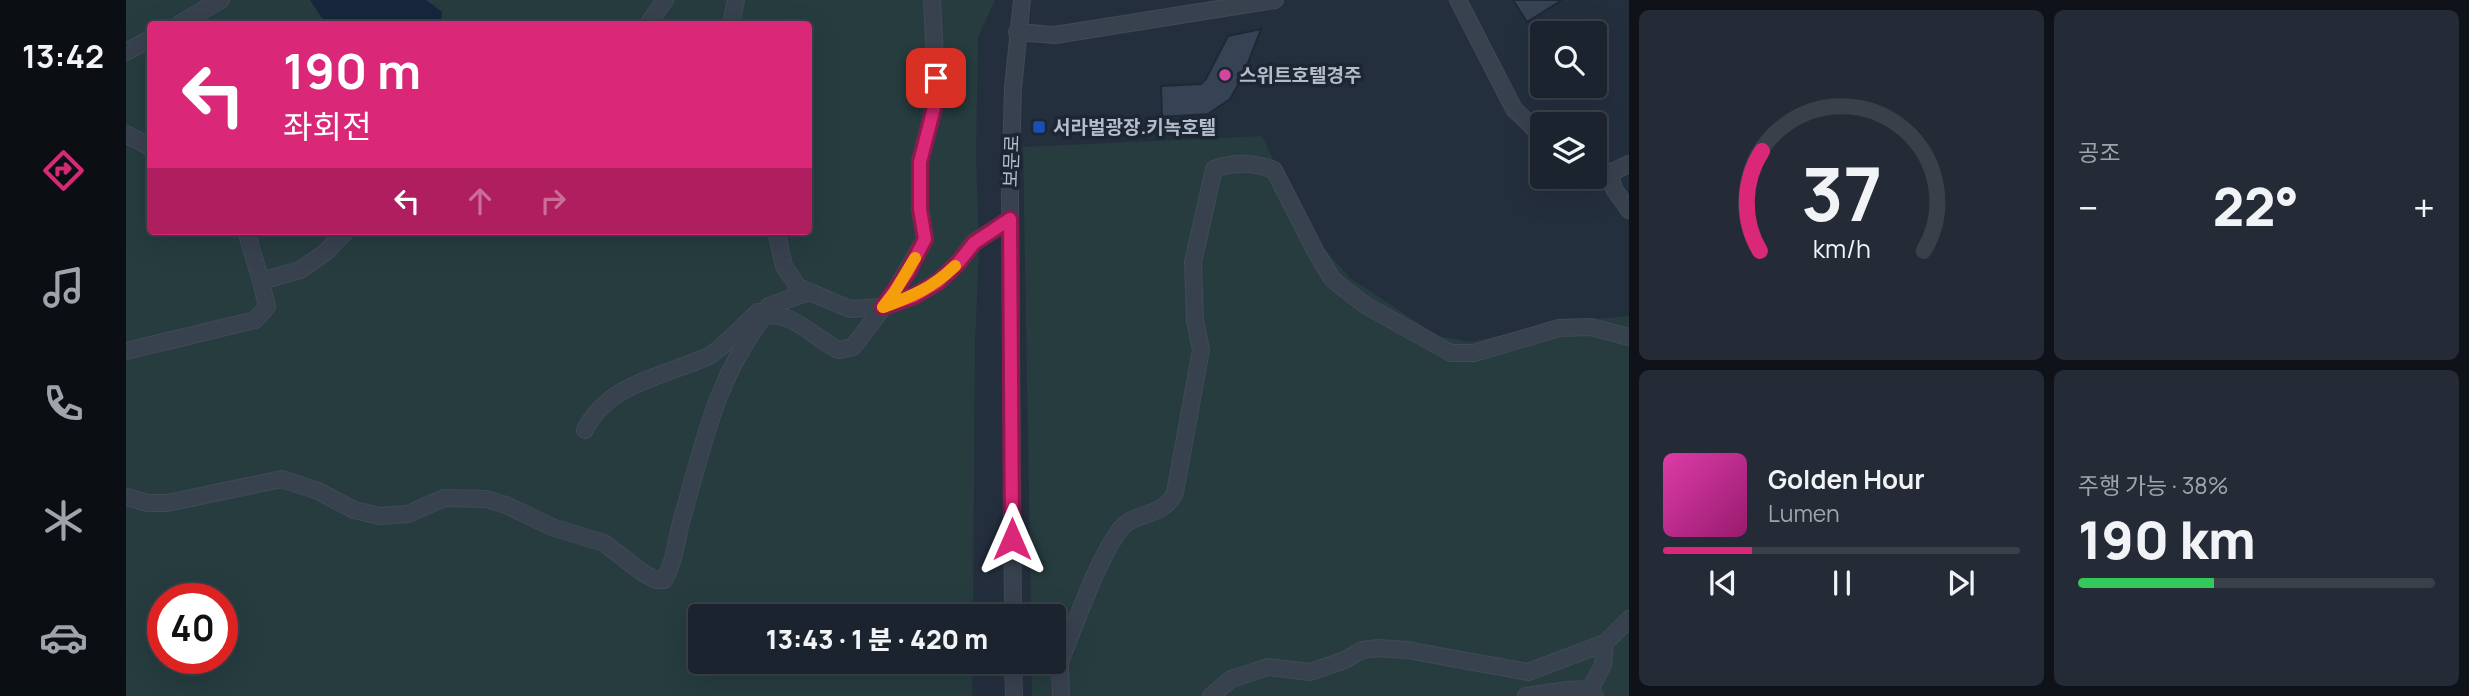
<!DOCTYPE html>
<html lang="ko">
<meta charset="utf-8">
<style>
body{margin:0;font-family:Manrope,"Noto Sans KR",sans-serif;background:#242b36;color:#f1f3f6;height:100vh;display:flex;flex-direction:column;font-size:26px;white-space:nowrap}
*{box-sizing:border-box;margin:0}
p{font-size:23px;color:#a0a4aa}
.icon{flex:none;width:38px;height:38px;fill:none;stroke:currentColor;stroke-width:2;stroke-linecap:round;stroke-linejoin:round}
.map{position:relative;flex:1;overflow:hidden}
.side{display:flex;flex-direction:column;gap:10px;padding:10px;background:#0f1319;width:840px}
.side>*{flex:none}
.banner{position:absolute;left:21px;top:21px;width:665px;height:214px;border-radius:7px;box-shadow:0 7px 28px #0002,0 0 0 2px #39404a;background:#db2777;color:#fff;overflow:hidden}
.controls{position:absolute;left:1404px;top:21px;display:grid;gap:14px}
.controls a{display:grid;place-items:center;width:77px;height:77px;border-radius:7px;background:#1b232e;box-shadow:0 7px 28px #0002,0 0 0 2px #39404a;font-size:35px}
.speed{position:absolute;left:21px;top:583px;display:flex;gap:14px;font-size:35px;font-weight:700;text-align:center}
.speed>*{display:grid;place-content:center;width:91px;height:91px;border-radius:50%;background:#1b232e;box-shadow:0 7px 28px #0002,0 0 0 2px #39404a;line-height:1}
.speed .limit{border:10px solid #d22;background:#fff;color:#111}
.pin{position:absolute;display:grid;place-items:center;width:60px;height:60px;color:#fff;margin:-30px;border-radius:14px;box-shadow:0 4px 10px #0006}
.me{position:absolute;width:77px;margin:-38px;rotate:0deg;stroke-linejoin:round;filter:drop-shadow(0 0 5px #0008)}
.turn{display:flex;align-items:center;gap:24px;height:147px;padding:0 21px;font-size:32px}
.turn .icon{width:91px;height:91px;stroke-width:2.5}
.turn b{display:block;font-size:49px;line-height:60px}
.lanes{display:flex;align-items:center;height:66px;padding:0 21px;background:#0003;justify-content:center;gap:35px;direction:ltr}
.lanes .off{opacity:.35}
.big{font-size:52px;font-weight:800;line-height:1.1}
.side .widget{flex:1;display:flex;flex-direction:column;justify-content:center;gap:10px;min-width:0;padding:0 24px;border-radius:10px;background:#242b36}
.side .dial{align-items:center;gap:0}
.dial svg{height:182px;overflow:visible;fill:none;stroke:#39404a;stroke-width:7;stroke-linecap:round;text-anchor:middle}
.dial text{fill:#f1f3f6;stroke:none}
.song{display:flex;align-items:center;gap:21px}
.cover{width:84px;height:84px;border-radius:10px;background:linear-gradient(135deg,hsl(320 70% 55%),hsl(320 70% 35%))}
.played{height:7px;border-radius:4px;background:linear-gradient(90deg,#db2777 25%,#39404a 25%)}
.keys{display:flex;justify-content:space-around;direction:ltr}
.heat{display:flex;justify-content:space-between;align-items:center;font-size:38px;direction:ltr}
.charge{height:10px;border-radius:5px;background:linear-gradient(90deg,#34c759 38%,#39404a 0)}
.side .tiles{flex:1;display:grid;gap:10px;grid-template-columns:repeat(2,1fr)}
.trip{position:absolute;left:562px;top:604px;width:378px;height:70px;border-radius:7px;background:#1b232e;box-shadow:0 7px 28px #0002,0 0 0 2px #39404a;font-weight:800;line-height:70px;text-align:center}
main{display:flex;flex:1;min-height:0}
.tabs{display:flex;flex-direction:column;width:126px;justify-content:space-around;align-items:center;background:#0b0e12;color:#a0a4aa}
.tabs .icon{width:49px;height:49px}
.tabs .current{color:#db2777}
.tabs b{font-size:32px;color:#f1f3f6}
.map>svg:first-child{display:block}
.green{fill:#263c3f;fill-rule:evenodd}
.water{fill:#17263c}
.building{fill:#364354;stroke:#1f2835;stroke-width:2}
.lines{fill:none;stroke-linecap:round;stroke-linejoin:round}
.minor-casing{stroke:#414a57;stroke-width:18}
.minor{stroke:#38414e;stroke-width:16}
.route-casing{stroke:#8e194d;stroke-width:18}
.route{stroke:#db2777;stroke-width:12}
.slow{stroke:#f59e0b;stroke-width:12}
.hotel-dot{fill:#d1479c;stroke:#1d2633;stroke-width:2.5}
.transit-dot{fill:#1a4fb4;stroke:#1d2633;stroke-width:2.5}
.labels{text-anchor:middle;dominant-baseline:central;stroke-width:7;stroke-linejoin:round;paint-order:stroke}
.poi-label{font-size:19px;font-weight:bold;fill:#b4bcc9;stroke:#1d2633;text-anchor:start}
.street-label{font-size:19px;fill:#b4bcc9;stroke:#1d2633}
</style>
<main>
<nav class="tabs">
<b>13:42</b>
<svg class="icon current" aria-label="directions" viewBox="0 0 24 24"><path d="M12 3l9 9-9 9-9-9zM9 14v-3h6M13 9l2 2-2 2"/></svg>
<svg class="icon" aria-label="music" viewBox="0 0 24 24"><path d="M9 18V5l10-2v13"/><circle cx="6" cy="18" r="3"/><circle cx="16" cy="16" r="3"/></svg>
<svg class="icon" aria-label="phone" viewBox="0 0 24 24"><path d="M5 4h4l2 5-3 2q2 4 5 5l2-3 5 2v4C11 20 4 13 5 4z"/></svg>
<svg class="icon" aria-label="climate" viewBox="0 0 24 24"><path d="M12 3v18M4 7l16 10M4 17L20 7"/></svg>
<svg class="icon" aria-label="car" viewBox="0 0 24 24"><path d="M5 17H2v-5l4-1 3-4h7l3 4 3 1v5h-3M9 17h6M6 11h13"/><circle cx="7" cy="17" r="2"/><circle cx="17" cy="17" r="2"/></svg>
</nav>
<div class="map">
<svg width="1503" height="696" viewBox="0 0 1503 696">
<rect width="100%" height="100%" fill="#242f3e"/>
<g class="green">
<path d="M0,0H869L852,38L850,155L853,248L849,345L847,616H574V662H847L846,696H0ZM24,24H682V231H24ZM37,598H96V658H37Z"/>
<path d="M1136,136L1180,228L1224,278L1312,336L1344,342L1432,323L1503,316V696H906V662H928V616H905L897,147Z"/>
</g>
<path class="water" d="M184,0H300L316,12L315,23L206,24L196,18Z"/>
<g class="building">
<path d="M1387,0H1436L1401,22Z"/>
<path d="M1135,29L1116,78L1104,99L1082,114L1036,117L1035,86L1075,84L1080,79L1102,36Z"/>
</g>
<g class="lines">
<defs>
<g id="minor">
<path d="M1332,0L1388,109L1416,136"/>
<path d="M53,24L95,0"/>
<path d="M522,24L539,0"/>
<path d="M605,24L610,0"/>
<path d="M891,32L929,35L1149,0"/>
<path d="M0,52L24,39"/>
<path d="M0,134L24,147"/>
<path d="M1468,166L1484,173L1503,164"/>
<path d="M1484,173L1488,189L1503,210"/>
<path d="M120,231L135,281"/>
<path d="M650,231L658,266L672,287L724,309L740,308L757,307L788,296L812,282L832,263L848,242L884,219"/>
<path d="M683,292L643,306L638,316C666,310 689,339 713,350L727,347L768,293L799,239L794,209V161L811,96L806,0"/>
<path d="M0,351L129,320L141,307L135,281L174,270L200,252L220,231"/>
<path d="M459,430C482,383 539,376 583,356C593,351 622,321 632,312"/>
<path d="M0,497L22,503H41L156,479L192,491L228,510L254,516L282,514L318,498L360,499L380,505L426,527L478,543L517,573L530,580H538C549,562 550,539 556,519C578,443 589,380 638,316"/>
<path d="M887,616L884,196L887,88L896,0"/>
<path d="M887,662L888,696"/>
<path d="M1464,689L1477,665L1479,643"/>
<path d="M935,696L934,663L937,654C952,618 971,561 993,531C1008,510 1036,519 1049,493L1075,350L1069,320L1067,262L1088,169C1110,162 1126,162 1148,170L1191,254L1207,280L1239,305L1325,353H1348L1433,328L1465,327L1503,337"/>
<path d="M1085,696L1105,679L1142,667L1184,672L1219,660L1236,650L1252,648L1281,650L1402,672L1479,643L1503,619"/>
<path d="M1400,696L1442,690L1464,689L1469,696"/>
</g>
</defs>
<use href="#minor" class="minor-casing"/>
<use href="#minor" class="minor"/>
</g>
<g class="lines">
<defs>
<path id="route" d="M810,78L811,96L794,162V209L799,239L782,272L757,307L788,296L812,282L832,263L848,243L884,219L886,539"/>
</defs>
<use href="#route" class="route-casing"/>
<use href="#route" class="route"/>
<path class="slow" d="M789,258L768,293L757,307C787,296 806,288 829,266"/>
</g>
<circle class="hotel-dot" cx="1099" cy="75" r="7"/>
<rect class="transit-dot" x="906" y="120" width="14" height="14" rx="3.5"/>
<g class="labels">
<g class="poi-label">
<text x="1113" y="75">스위트호텔경주</text>
<text x="927" y="127">서라벌광장.키녹호텔</text>
</g>
<g class="street-label">
<text transform="translate(885 161) rotate(-88)">보문로</text>
</g>
</g>
</svg>
<div class="controls">
<a><svg class="icon" aria-label="search" viewBox="0 0 24 24"><circle cx="10" cy="10" r="6"/><path d="M15 15l6 6"/></svg></a>
<a><svg class="icon" aria-label="layers" viewBox="0 0 24 24"><path d="M12 4l9 5-9 5-9-5zM3 14l9 5 9-5"/></svg></a>
</div>
<div class="speed"><div class="limit">40</div></div>
<div class="pin" style="left:810px;top:78px;background:#d93025"><svg class="icon" aria-label="arrive" viewBox="0 0 24 24"><path d="M6 21V4h12l-3 4 3 4H6"/></svg></div>
<svg class="me" style="left:886px;top:539px" viewBox="-20 -20 40 40"><path d="M0-17L14 15 0 8-14 15z" fill="#db2777" stroke="#fff" stroke-width="4"/></svg>
<div class="trip">13:43 · 1 분 · 420 m</div>
<div class="banner">
<div class="turn"><svg class="icon" aria-label="left" viewBox="0 0 24 24"><path d="M17 20v-9H6M10 6l-5 5 5 5"/></svg><div><b>190 m</b>좌회전</div></div>
<div class="lanes"><svg class="icon" aria-label="left" viewBox="0 0 24 24"><path d="M17 20v-9H6M10 6l-5 5 5 5"/></svg><svg class="icon off" aria-label="ahead" viewBox="0 0 24 24"><path d="M12 20V5M6 11l6-6 6 6"/></svg><svg class="icon off" aria-label="right" viewBox="0 0 24 24"><path d="M7 20v-9h11M14 6l5 5-5 5"/></svg></div>
</div>
</div>
<section class="side">
<div class="tiles">
<div class="widget dial"><svg viewBox="0 0 100 80">
<path d="M14 69A42 42 0 1 1 86 69"/>
<path d="M14 69A42 42 0 0 1 15 25" stroke="#db2777"/>
<text x="50" y="56" font-size="32" font-weight="700">37</text>
<text x="50" y="72" font-size="11">km/h</text>
</svg></div>
<div class="widget"><p>공조</p>
<div class="heat"><a>−</a><b class="big">22°</b><a>+</a></div>
</div>
<div class="widget">
<div class="song"><i class="cover"></i><div><b>Golden Hour</b><p>Lumen</p></div></div>
<div class="played"></div>
<div class="keys"><svg class="icon" aria-label="previous" viewBox="0 0 24 24"><path d="M18 5L8 12l10 7zM5 5v14"/></svg><svg class="icon" aria-label="pause" viewBox="0 0 24 24"><path d="M8 5v14M16 5v14"/></svg><svg class="icon" aria-label="next" viewBox="0 0 24 24"><path d="M6 5l10 7-10 7zM19 5v14"/></svg></div>
</div>
<div class="widget"><p>주행 가능 · 38%</p><b class="big">190 km</b><div class="charge"></div></div>
</div>
</section>
</main>
